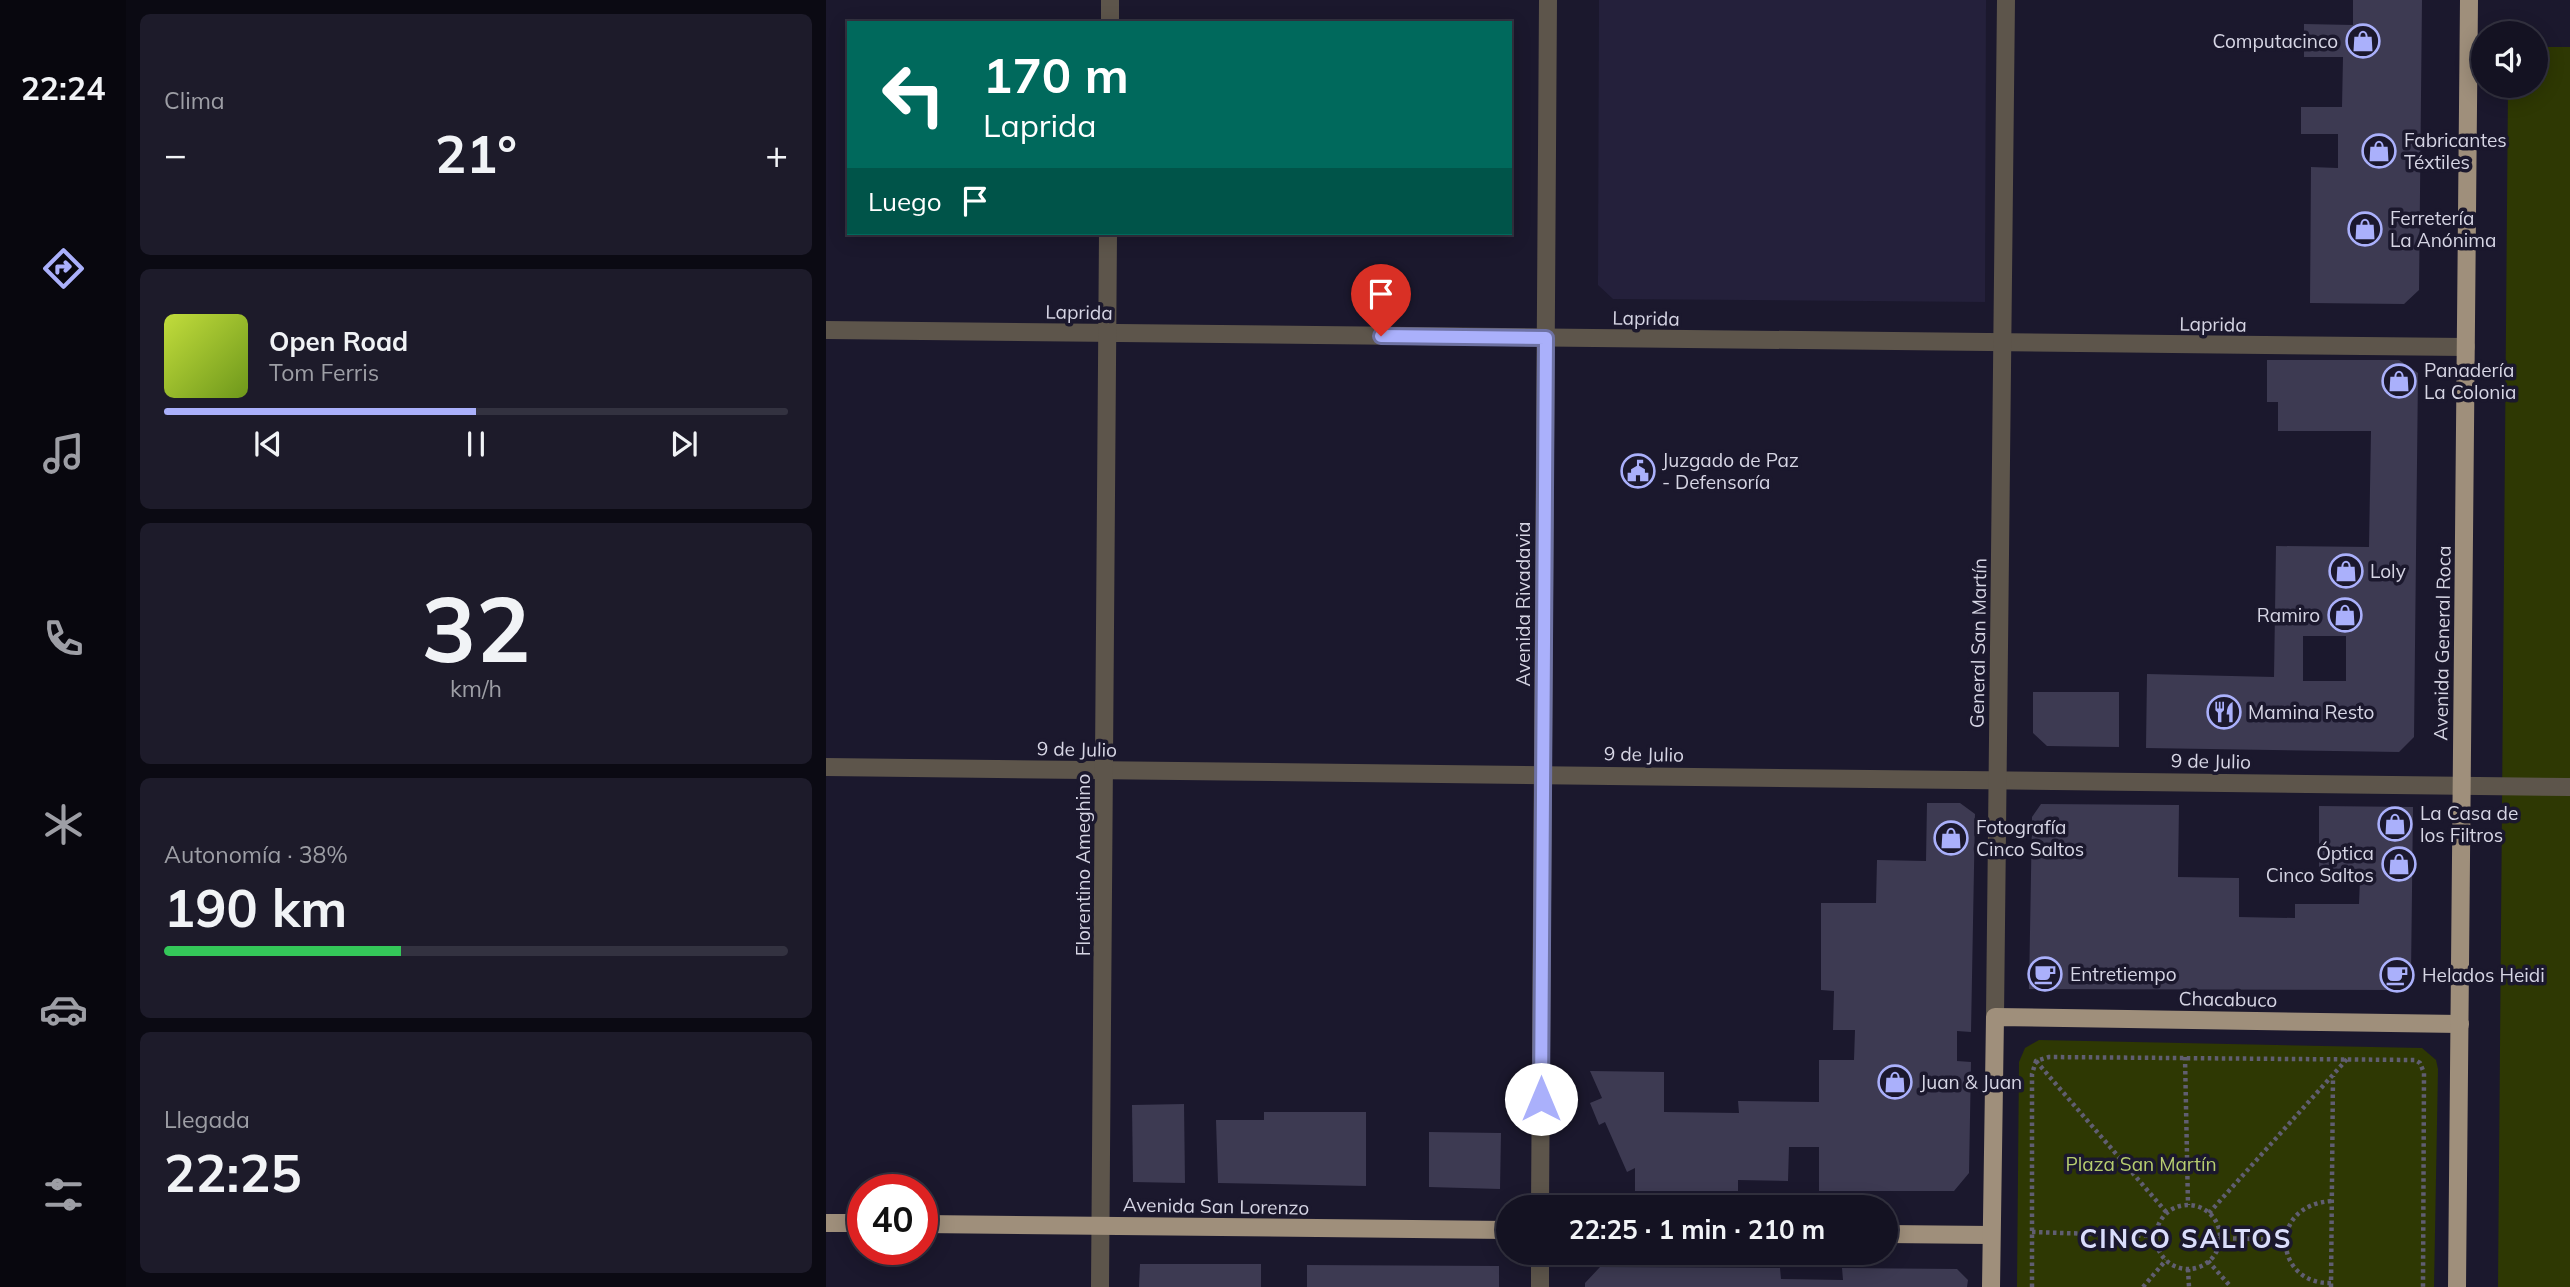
<!DOCTYPE html>
<html lang="es">
<meta charset="utf-8">
<style>
body{margin:0;font-family:Mulish,sans-serif;background:#1d1b2a;color:#f1f3f6;height:100vh;display:flex;flex-direction:column;font-size:26px;white-space:nowrap}
*{box-sizing:border-box;margin:0}
p{font-size:23px;color:#9d9ea5}
.icon{flex:none;width:38px;height:38px;fill:none;stroke:currentColor;stroke-width:2;stroke-linecap:round;stroke-linejoin:round}
.map{position:relative;flex:1;overflow:hidden}
.drawer{display:flex;flex-direction:column;gap:14px;padding:14px;background:#0b0a13;width:700px}
.drawer>*{flex:none}
.banner{position:absolute;left:21px;top:21px;width:665px;height:214px;border-radius:0px;box-shadow:0 4px 18px #0003,0 0 0 2px #333240;background:#00695c;color:#fff;overflow:hidden}
.buttons{position:absolute;left:1645px;top:21px;display:grid;gap:14px}
.buttons a{display:grid;place-items:center;width:77px;height:77px;border-radius:50%;background:#141222;box-shadow:0 4px 18px #0003,0 0 0 2px #333240;font-size:35px}
.speed{position:absolute;left:21px;top:1174px;display:flex;gap:14px;font-size:35px;font-weight:700;text-align:center}
.speed>*{display:grid;place-content:center;width:91px;height:91px;border-radius:50%;background:#141222;box-shadow:0 4px 18px #0003,0 0 0 2px #333240;line-height:1}
.speed .limit{border:10px solid #d22;background:#fff;color:#111}
.pin{position:absolute;display:grid;place-items:center;width:60px;height:60px;color:#fff;margin:-72px -30px;border-radius:50% 50% 50% 0;rotate:-45deg;box-shadow:0 0 7px #0007}
.pin .icon{rotate:45deg}
.me{position:absolute;width:77px;margin:-38px;rotate:0deg;stroke-linejoin:round;filter:drop-shadow(0 0 5px #0008)}
.turn{display:flex;align-items:center;gap:24px;height:147px;padding:0 21px;font-size:32px}
.turn .icon{width:91px;height:91px;stroke-width:2.5}
.turn b{display:block;font-size:49px;line-height:60px}
.then{display:flex;align-items:center;height:66px;padding:0 21px;background:#0003;gap:14px;font-size:26px}
.big{font-size:52px;font-weight:700;line-height:1.1}
.drawer .widget{flex:1;display:flex;flex-direction:column;justify-content:center;gap:10px;min-width:0;padding:0 24px;border-radius:10px;background:#1d1b2a}
.drawer .dial{align-items:center;gap:0}
.dial b{font-size:91px;line-height:1}
.song{display:flex;align-items:center;gap:21px}
.cover{width:84px;height:84px;border-radius:10px;background:linear-gradient(135deg,hsl(70 70% 55%),hsl(80 70% 35%))}
.played{height:7px;border-radius:4px;background:linear-gradient(90deg,#aab0fb 50%,#333240 50%)}
.keys{display:flex;justify-content:space-around;direction:ltr}
.heat{display:flex;justify-content:space-between;align-items:center;font-size:38px;direction:ltr}
.charge{height:10px;border-radius:5px;background:linear-gradient(90deg,#34c759 38%,#333240 0)}
.trip{position:absolute;left:670px;top:1195px;width:402px;height:70px;border-radius:35px;background:#141222;box-shadow:0 4px 18px #0003,0 0 0 2px #333240;font-weight:700;line-height:70px;text-align:center}
main{display:flex;flex:1;min-height:0}
.dock{display:flex;flex-direction:column;width:126px;justify-content:space-around;align-items:center;background:#08070e;color:#9d9ea5}
.dock .icon{width:49px;height:49px}
.dock .on{color:#aab0fb}
.dock b{font-size:32px;color:#f1f3f6}
.map>svg:first-child{display:block}
.built{fill:#24203b}
.green{fill:#2e3803}
.building{fill:#3d3a52;fill-rule:evenodd}
.lines{fill:none;stroke-linecap:round;stroke-linejoin:round}
.path{stroke:#605e71;stroke-width:4.5;stroke-dasharray:3.5 3.5;stroke-linecap:butt}
.minor{stroke:#5d554b;stroke-width:18}
.major{stroke:#9f8f7b;stroke-width:18}
.route-casing{stroke:#6e72a3;stroke-width:18}
.route{stroke:#aab0fb;stroke-width:12}
.labels{text-anchor:middle;dominant-baseline:central;stroke-width:7;stroke-linejoin:round;paint-order:stroke}
.poi-label{font-size:19px;fill:#d6d5e4;stroke:#1b182d;text-anchor:start}
.street-label{font-size:19px;fill:#d6d5e4;stroke:#1b182d}
.park-label{font-size:19px;fill:#b7cd70;stroke:#1b182d}
.district-label{font-size:26px;font-weight:bold;letter-spacing:2px;fill:#daddfb;stroke:#1b182d}
</style>
<main>
<nav class="dock">
<b>22:24</b>
<svg class="icon on" aria-label="directions" viewBox="0 0 24 24"><path d="M12 3l9 9-9 9-9-9zM9 14v-3h6M13 9l2 2-2 2"/></svg>
<svg class="icon" aria-label="music" viewBox="0 0 24 24"><path d="M9 18V5l10-2v13"/><circle cx="6" cy="18" r="3"/><circle cx="16" cy="16" r="3"/></svg>
<svg class="icon" aria-label="phone" viewBox="0 0 24 24"><path d="M5 4h4l2 5-3 2q2 4 5 5l2-3 5 2v4C11 20 4 13 5 4z"/></svg>
<svg class="icon" aria-label="climate" viewBox="0 0 24 24"><path d="M12 3v18M4 7l16 10M4 17L20 7"/></svg>
<svg class="icon" aria-label="car" viewBox="0 0 24 24"><path d="M5 17H2v-5l4-1 3-4h7l3 4 3 1v5h-3M9 17h6M6 11h13"/><circle cx="7" cy="17" r="2"/><circle cx="17" cy="17" r="2"/></svg>
<svg class="icon" aria-label="filters" viewBox="0 0 24 24"><path d="M4 7h16M4 17h16"/><circle cx="9" cy="7" r="2"/><circle cx="15" cy="17" r="2"/></svg>
</nav>
<section class="drawer">
<div class="widget"><p>Clima</p>
<div class="heat"><a>−</a><b class="big">21°</b><a>+</a></div>
</div>
<div class="widget">
<div class="song"><i class="cover"></i><div><b>Open Road</b><p>Tom Ferris</p></div></div>
<div class="played"></div>
<div class="keys"><svg class="icon" aria-label="previous" viewBox="0 0 24 24"><path d="M18 5L8 12l10 7zM5 5v14"/></svg><svg class="icon" aria-label="pause" viewBox="0 0 24 24"><path d="M8 5v14M16 5v14"/></svg><svg class="icon" aria-label="next" viewBox="0 0 24 24"><path d="M6 5l10 7-10 7zM19 5v14"/></svg></div>
</div>
<div class="widget dial"><b>32</b><p>km/h</p></div>
<div class="widget"><p>Autonomía · 38%</p><b class="big">190 km</b><div class="charge"></div></div>
<div class="widget"><p>Llegada</p><b class="big">22:25</b></div>
</section>
<div class="map">
<svg width="1744" height="1287" viewBox="0 0 1744 1287">
<rect width="100%" height="100%" fill="#1b182d"/>
<path class="built" d="M773,0H1160L1159,302L787,299L772,285Z"/>
<g class="green">
<path d="M1710,47H1744V1287H1672L1682,86H1710Z"/>
<path d="M1213,1040L1596,1048L1610,1060L1612,1069L1608,1287H1191L1193,1062L1199,1048Z"/>
</g>
<g class="building">
<path d="M1527,0H1596L1593,290L1578,304L1484,303L1485,167L1512,168V134H1475V107H1516L1517,57H1478V24L1527,25Z"/>
<path d="M1441,360H1573L1592,373L1588,737L1573,752L1320,748L1321,674L1448,677L1450,546L1543,547L1545,431H1452V402H1441ZM1477,636H1520V681H1477Z"/>
<path d="M1207,692H1293V747L1221,746L1207,733Z"/>
<path d="M1101,803H1134L1149,814L1145,1032L1131,1031V1061L1145,1062L1143,1173L1128,1191H993V1147H963L962,1181L912,1180V1191H809V1168L801,1172L779,1122L773,1125L764,1103L776,1098L764,1071L838,1072V1112L913,1113L912,1101L993,1102V1060H1028L1029,1030H1007L1008,991L995,990V903H1050L1051,860L1100,861Z"/>
<path d="M1215,804L1353,805L1352,877L1413,878V917L1469,918V904H1533L1534,878H1493V806L1587,807L1585,975L1573,990L1203,989L1206,817Z"/>
<path d="M358,1104L359,1183L307,1182L306,1105Z"/>
<path d="M438,1112H540V1186L392,1183L390,1120H438Z"/>
<path d="M603,1132L675,1133L674,1189L603,1187Z"/>
<path d="M314,1264H435V1287H313Z"/>
<path d="M481,1265L673,1266V1287H481Z"/>
<path d="M774,1267L954,1268L955,1279L1017,1280L1016,1268L1131,1269L1142,1280L1141,1287H759V1283Z"/>
</g>
<g class="lines">
<g class="path">
<path d="M1359,1057L1362,1205"/>
<path d="M1210,1061L1341,1213"/>
<circle cx="1362" cy="1237" r="32"/>
<path d="M1383,1213L1522,1058"/>
<path d="M1206,1232L1330,1236"/>
<path d="M1393,1238L1460,1240"/>
<path d="M1382,1261L1405,1287"/>
<path d="M1362,1269L1363,1287"/>
<path d="M1505,1283C1449,1285 1440,1205 1506,1201"/>
<path d="M1206,1287V1074L1210,1061L1223,1057L1589,1060L1594,1063L1598,1073L1597,1287"/>
<path d="M1317,1287L1340,1260"/>
<path d="M1505,1287L1507,1076"/>
</g>
<g class="minor">
<path d="M284,23V0"/>
<path d="M0,330L1640,347"/>
<path d="M0,767L1744,787"/>
<path d="M1169,1017L1180,0"/>
<path d="M714,1208L722,0"/>
<path d="M274,1287L282,233"/>
<path d="M714,1287V1253"/>
</g>
<g class="major">
<path d="M0,1223H37"/>
<path d="M96,1224L682,1230"/>
<path d="M1060,1234L1165,1235"/>
<path d="M1165,1287L1169,1017L1634,1024"/>
<path d="M1631,1287L1643,0"/>
</g>
</g>
<g class="lines">
<defs>
<path id="route" d="M555,336L720,338L715,1099"/>
</defs>
<use href="#route" class="route-casing"/>
<use href="#route" class="route"/>
</g>
<defs>
<symbol id="shop-ring" viewBox="-11 -11 22 22"><circle r="9.5" fill="#1b182d" stroke="#aab0fb" stroke-width="1.5"/><path d="M-5-2.5h2.3a2.7 3.5 0 0 1 5.4 0H5L5.5 6h-11ZM-1.5-2.5h3a1.5 2.3 0 0 0-3 0Z" fill="#aab0fb"/></symbol>
<symbol id="civic-ring" viewBox="-11 -11 22 22"><circle r="9.5" fill="#1b182d" stroke="#aab0fb" stroke-width="1.5"/><path d="M-.6-6.5H3V-4.5H.6V-3L4-1V1h2V6H-6V1h2V-1L-.6-3ZM-1.2 2.5V6h2.4V2.5Z" fill="#aab0fb"/></symbol>
<symbol id="restaurant-ring" viewBox="-11 -11 22 22"><circle r="9.5" fill="#1b182d" stroke="#aab0fb" stroke-width="1.5"/><path d="M-5-6h1v4h1v-4h1v4h1v-4h1v5L-1.5 .5V6h-2V.5L-5-1ZM5-6V6H3V1.5H1.5Q1.5-4 5-6Z" fill="#aab0fb"/></symbol>
<symbol id="cafe-ring" viewBox="-11 -11 22 22"><circle r="9.5" fill="#1b182d" stroke="#aab0fb" stroke-width="1.5"/><path d="M-5.5-4.5H6V0H3Q3 3.5 0 3.5H-2.5Q-5.5 3.5-5.5 0ZM3-3.2v2h1.7v-2ZM-6 4.5H4V6H-6Z" fill="#aab0fb"/></symbol>
</defs>
<g fill-rule="evenodd">
<use href="#shop-ring" x="1518" y="22" width="38" height="38"/>
<use href="#shop-ring" x="1534" y="132" width="38" height="38"/>
<use href="#shop-ring" x="1520" y="210" width="38" height="38"/>
<use href="#shop-ring" x="1554" y="362" width="38" height="38"/>
<use href="#civic-ring" x="793" y="452" width="38" height="38"/>
<use href="#shop-ring" x="1501" y="552" width="38" height="38"/>
<use href="#shop-ring" x="1500" y="596" width="38" height="38"/>
<use href="#restaurant-ring" x="1379" y="693" width="38" height="38"/>
<use href="#shop-ring" x="1550" y="805" width="38" height="38"/>
<use href="#shop-ring" x="1106" y="819" width="38" height="38"/>
<use href="#shop-ring" x="1554" y="845" width="38" height="38"/>
<use href="#cafe-ring" x="1200" y="955" width="38" height="38"/>
<use href="#cafe-ring" x="1552" y="956" width="38" height="38"/>
<use href="#shop-ring" x="1050" y="1063" width="38" height="38"/>
</g>
<g class="labels">
<g class="poi-label">
<text x="1512" y="41" text-anchor="end">Computacinco</text>
<text x="1578" y="140">Fabricantes<tspan x="1578" dy="22">Téxtiles</tspan></text>
<text x="1564" y="218">Ferretería<tspan x="1564" dy="22">La Anónima</tspan></text>
<text x="1598" y="370">Panadería<tspan x="1598" dy="22">La Colonia</tspan></text>
<text x="836" y="460">Juzgado de Paz<tspan x="836" dy="22">- Defensoría</tspan></text>
<text x="1544" y="571">Loly</text>
<text x="1494" y="615" text-anchor="end">Ramiro</text>
<text x="1422" y="712">Mamina Resto</text>
<text x="1594" y="813">La Casa de<tspan x="1594" dy="22">los Filtros</tspan></text>
<text x="1150" y="827">Fotografía<tspan x="1150" dy="22">Cinco Saltos</tspan></text>
<text x="1548" y="853" text-anchor="end">Óptica<tspan x="1548" dy="22">Cinco Saltos</tspan></text>
<text x="1244" y="974">Entretiempo</text>
<text x="1596" y="975">Helados Heidi</text>
<text x="1094" y="1082">Juan &amp; Juan</text>
</g>
<g class="street-label">
<text transform="translate(253 312) rotate(1)">Laprida</text>
<text transform="translate(820 318) rotate(1)">Laprida</text>
<text transform="translate(1387 324) rotate(1)">Laprida</text>
<text transform="translate(697 604) rotate(-90)">Avenida Rivadavia</text>
<text transform="translate(1152 643) rotate(-89)">General San Martín</text>
<text transform="translate(1616 643) rotate(-89)">Avenida General Roca</text>
<text transform="translate(251 749) rotate(1)">9 de Julio</text>
<text transform="translate(818 754) rotate(1)">9 de Julio</text>
<text transform="translate(1385 761) rotate(1)">9 de Julio</text>
<text transform="translate(257 865) rotate(-90)">Florentino Ameghino</text>
<text transform="translate(1402 999) rotate(1)">Chacabuco</text>
<text transform="translate(390 1206) rotate(1)">Avenida San Lorenzo</text>
</g>
<g class="park-label">
<text x="1315" y="1164">Plaza San Martín</text>
</g>
<g class="district-label">
<text x="1360" y="1238">CINCO SALTOS</text>
</g>
</g>
</svg>
<div class="buttons">
<a><svg class="icon" aria-label="sound" viewBox="0 0 24 24"><path d="M4 9h4l5-4v14l-5-4H4zM17 9q2 3 0 6"/></svg></a>
</div>
<div class="speed"><div class="limit">40</div></div>
<div class="pin" style="left:555px;top:336px;background:#d93025"><svg class="icon" aria-label="arrive" viewBox="0 0 24 24"><path d="M6 21V4h12l-3 4 3 4H6"/></svg></div>
<svg class="me" style="left:715px;top:1099px" viewBox="-20 -20 40 40"><circle r="19" fill="#fff"/><path d="M0-13L10 11 0 6-10 11z" fill="#aab0fb"/></svg>
<div class="trip">22:25 · 1 min · 210 m</div>
<div class="banner">
<div class="turn"><svg class="icon" aria-label="left" viewBox="0 0 24 24"><path d="M17 20v-9H6M10 6l-5 5 5 5"/></svg><div><b>170 m</b>Laprida</div></div>
<div class="then">Luego<svg class="icon" aria-label="arrive" viewBox="0 0 24 24"><path d="M6 21V4h12l-3 4 3 4H6"/></svg></div>
</div>
</div>
</main>
